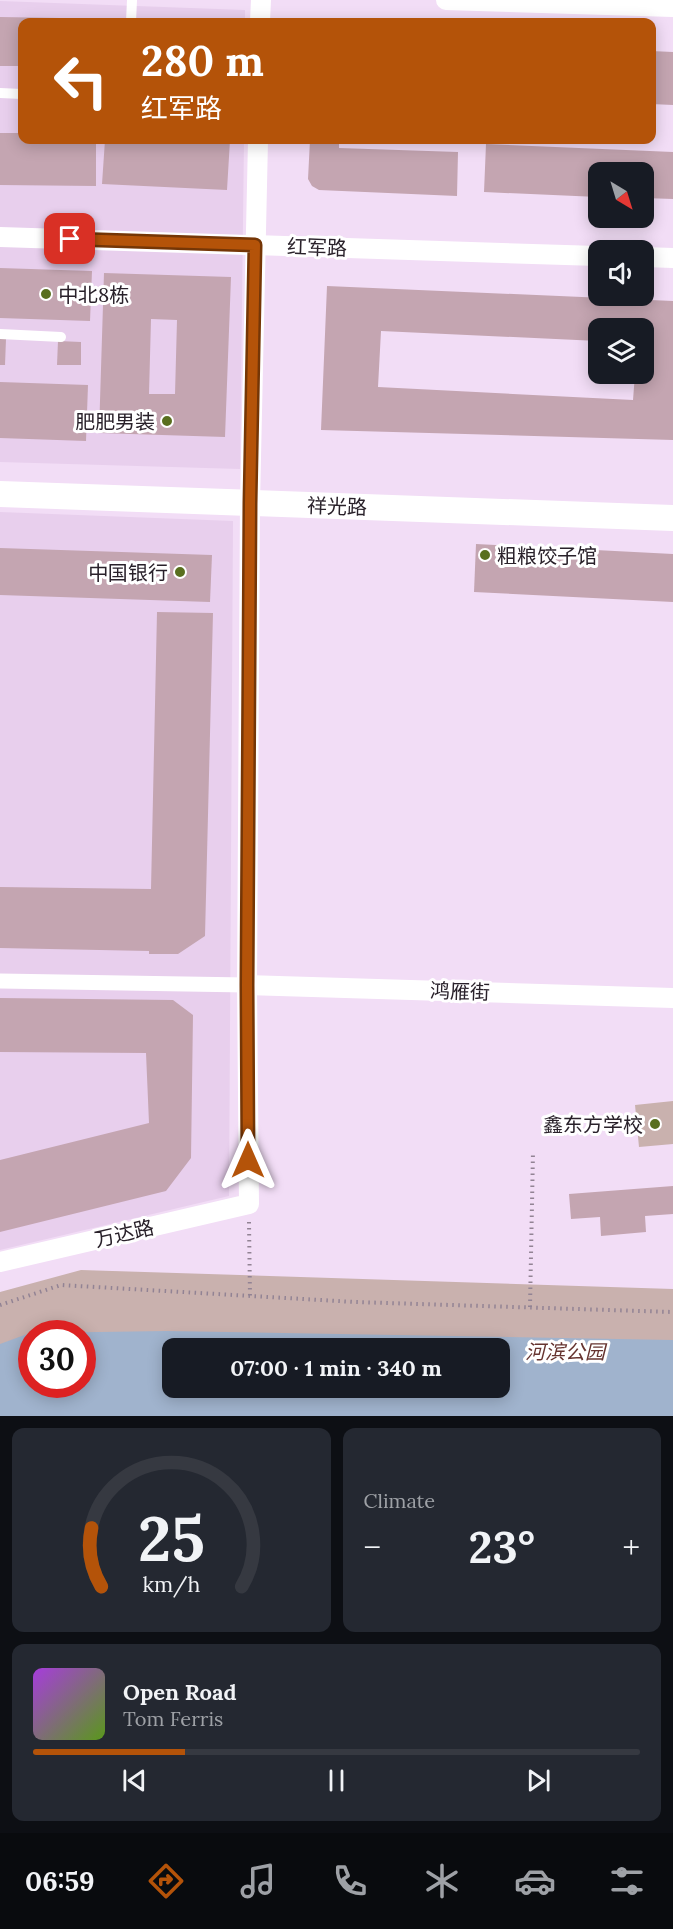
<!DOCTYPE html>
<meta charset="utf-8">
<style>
body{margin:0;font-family:Lora,"Noto Sans SC",serif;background:#242831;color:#f1f3f6;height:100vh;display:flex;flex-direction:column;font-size:22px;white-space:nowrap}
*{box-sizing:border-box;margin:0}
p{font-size:20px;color:#9ea1a6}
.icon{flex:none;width:33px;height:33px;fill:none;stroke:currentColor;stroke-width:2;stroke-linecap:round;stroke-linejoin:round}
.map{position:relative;height:1416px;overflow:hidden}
.drawer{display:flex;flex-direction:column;gap:12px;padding:12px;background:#0d0f14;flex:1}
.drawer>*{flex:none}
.guide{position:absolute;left:18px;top:18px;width:638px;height:126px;border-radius:12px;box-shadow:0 3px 15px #0003;background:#b45309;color:#fff;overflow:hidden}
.needle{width:39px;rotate:142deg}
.tools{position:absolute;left:588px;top:162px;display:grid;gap:12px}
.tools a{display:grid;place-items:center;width:66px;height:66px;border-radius:12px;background:#171b24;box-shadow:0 3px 15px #0003;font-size:30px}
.speed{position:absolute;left:18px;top:1320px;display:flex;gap:12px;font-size:30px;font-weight:700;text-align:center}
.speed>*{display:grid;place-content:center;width:78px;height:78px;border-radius:50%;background:#171b24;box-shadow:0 3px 15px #0003;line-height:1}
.speed .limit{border:9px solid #d22;background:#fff;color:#111}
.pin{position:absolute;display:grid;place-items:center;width:51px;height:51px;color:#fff;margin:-26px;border-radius:12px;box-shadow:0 3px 9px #0006}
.me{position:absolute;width:66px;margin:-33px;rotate:0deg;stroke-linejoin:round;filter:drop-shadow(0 0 4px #0008)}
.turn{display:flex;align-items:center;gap:21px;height:126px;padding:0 24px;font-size:27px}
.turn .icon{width:78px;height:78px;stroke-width:2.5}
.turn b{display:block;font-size:42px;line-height:51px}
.big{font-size:45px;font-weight:800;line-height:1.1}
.drawer .widget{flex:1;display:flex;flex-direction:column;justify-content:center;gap:9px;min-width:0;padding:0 21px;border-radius:12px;background:#242831}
.drawer .dial{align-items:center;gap:0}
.dial svg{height:156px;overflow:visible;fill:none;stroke:#363941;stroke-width:7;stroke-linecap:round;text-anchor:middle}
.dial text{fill:#f1f3f6;stroke:none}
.song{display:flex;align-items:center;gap:18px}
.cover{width:72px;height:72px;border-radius:9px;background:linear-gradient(135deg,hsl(280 70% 55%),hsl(90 70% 35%))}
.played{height:6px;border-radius:3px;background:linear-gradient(90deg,#b45309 25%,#363941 25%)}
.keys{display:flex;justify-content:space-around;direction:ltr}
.heat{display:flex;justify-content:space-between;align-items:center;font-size:33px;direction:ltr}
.drawer .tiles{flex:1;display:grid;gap:12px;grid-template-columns:1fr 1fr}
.widget:last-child{grid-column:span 2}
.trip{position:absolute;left:162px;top:1338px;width:348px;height:60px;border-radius:12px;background:#171b24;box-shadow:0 3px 15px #0003;font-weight:800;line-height:60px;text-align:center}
.tab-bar{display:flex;height:96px;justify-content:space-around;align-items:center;background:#090b0e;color:#9ea1a6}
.tab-bar .icon{width:42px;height:42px}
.tab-bar .selected{color:#b45309}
.tab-bar b{font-size:27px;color:#f1f3f6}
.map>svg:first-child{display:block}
.built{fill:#e8cfed}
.green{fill:#c9b1ae;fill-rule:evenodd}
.water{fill:#a0b3cd;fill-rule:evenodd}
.building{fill:#c4a5b1;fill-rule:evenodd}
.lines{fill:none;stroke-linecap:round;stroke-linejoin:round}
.path{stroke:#928394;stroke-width:4;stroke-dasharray:1.5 4.5;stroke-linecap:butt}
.service{stroke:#fff;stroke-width:10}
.pedestrian{stroke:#fff;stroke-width:15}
.minor{stroke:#fff;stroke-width:20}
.tertiary{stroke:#fff;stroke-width:26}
.route-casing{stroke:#753606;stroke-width:15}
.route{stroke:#b45309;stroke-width:10}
.poi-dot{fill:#596f1f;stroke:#fff;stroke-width:2}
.labels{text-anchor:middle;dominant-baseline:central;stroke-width:6;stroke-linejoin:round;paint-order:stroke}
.street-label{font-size:20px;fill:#29212a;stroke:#fff}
.poi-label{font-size:20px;fill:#29212a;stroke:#fff;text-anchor:end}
.park-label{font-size:20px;font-style:italic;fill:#663430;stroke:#fff}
</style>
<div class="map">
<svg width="673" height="1416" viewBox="0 0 673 1416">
<rect width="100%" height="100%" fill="#f2ddf6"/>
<g class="built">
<path d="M0,1L245,10V22H22V140H244L240,469L0,462Z"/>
<path d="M0,512L233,521L229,1196L0,1250Z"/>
</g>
<g class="green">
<path d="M673,1101V1144L639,1147L635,1105Z"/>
<path d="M81,1270L673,1289V1416H0V1292ZM32,1334H82V1384H32ZM172,1348H500V1388H172Z"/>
</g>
<path class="water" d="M167,1331L673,1340V1416H0V1344L30,1333ZM32,1334H82V1384H32ZM172,1348H500V1388H172Z"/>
<g class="building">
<path d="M0,17L119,19V22H22V66H0Z"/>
<path d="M651,51L673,52V105L651,104Z"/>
<path d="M0,133H22V140H96V186L0,185Z"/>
<path d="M105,140L194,142V140H230L227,190L102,184Z"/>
<path d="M310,140H339V148L458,152L457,196L319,190L312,186L308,179Z"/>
<path d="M486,144L673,152V199L644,198V172H598V197L484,192Z"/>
<path d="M0,268L92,271L90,321L0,318Z"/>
<path d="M104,273L231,277L225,437L99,433ZM151,319L177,320L175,394H149Z"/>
<path d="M327,286L673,301V440L321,430ZM598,328H644V374H635L633,400L378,387L381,331L598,341Z"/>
<path d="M0,339H6L5,365H0Z"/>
<path d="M58,341L81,342V365H57Z"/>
<path d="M0,382L88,385L86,441L0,438Z"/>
<path d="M476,544L673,554V602L474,592Z"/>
<path d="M0,548L212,555L210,602L0,595Z"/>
<path d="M157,612L213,613L205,936L178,954H149V951L0,948V887L151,889Z"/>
<path d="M0,998L173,1000L193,1015L191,1158L166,1191L0,1232V1160L149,1123L146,1053L0,1052Z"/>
<path d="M673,1186V1214L645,1216L646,1232L601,1236L600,1217L571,1219L569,1194Z"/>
</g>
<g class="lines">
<g class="path">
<path d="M249,1222L250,1297"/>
<path d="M0,1305L61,1285L355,1302L673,1312"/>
<path d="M530,1307L533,1152"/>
</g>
<g class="service">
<path d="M131,22L132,0"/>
<path d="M0,93L22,94"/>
<path d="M0,334L61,337"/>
</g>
<path class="pedestrian" d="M0,981L247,985"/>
<g class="minor">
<path d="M446,0L673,7"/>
<path d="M260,22L261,0"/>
<path d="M0,237L598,256"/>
<path d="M644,257L673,258"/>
<path d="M247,985L673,998"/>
<path d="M0,1262L249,1204L247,985L250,503L258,140"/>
</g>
<path class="tertiary" d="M0,494L673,518"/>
</g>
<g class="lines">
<defs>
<path id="route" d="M70,239L255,245L250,503L247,985L248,1160"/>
</defs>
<use href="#route" class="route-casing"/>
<use href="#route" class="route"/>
</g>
<g class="poi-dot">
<circle cx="46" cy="294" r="6"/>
<circle cx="167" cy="421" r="6"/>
<circle cx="485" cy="555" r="6"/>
<circle cx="180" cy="572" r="6"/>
<circle cx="655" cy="1124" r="6"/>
</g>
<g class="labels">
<g class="street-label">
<text transform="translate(317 247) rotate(2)">红军路</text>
<text transform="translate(337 506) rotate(2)">祥光路</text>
<text transform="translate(460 991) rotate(2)">鸿雁街</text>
<text transform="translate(124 1233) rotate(-13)">万达路</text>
</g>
<g class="poi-label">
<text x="58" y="294" text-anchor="start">中北8栋</text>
<text x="155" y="421">肥肥男装</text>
<text x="497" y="555" text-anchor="start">粗粮饺子馆</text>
<text x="168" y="572">中国银行</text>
<text x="643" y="1124">鑫东方学校</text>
</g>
<g class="park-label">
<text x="565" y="1351">河滨公园</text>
</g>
</g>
</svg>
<div class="tools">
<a><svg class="needle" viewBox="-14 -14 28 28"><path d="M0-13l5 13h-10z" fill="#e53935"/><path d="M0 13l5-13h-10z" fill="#9ea1a6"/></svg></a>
<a><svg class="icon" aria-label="sound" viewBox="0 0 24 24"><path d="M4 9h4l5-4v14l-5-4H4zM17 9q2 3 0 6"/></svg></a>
<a><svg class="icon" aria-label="layers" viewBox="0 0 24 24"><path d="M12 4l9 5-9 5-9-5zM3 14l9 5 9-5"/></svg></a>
</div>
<div class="speed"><div class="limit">30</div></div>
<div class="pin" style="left:70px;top:239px;background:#d93025"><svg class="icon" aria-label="arrive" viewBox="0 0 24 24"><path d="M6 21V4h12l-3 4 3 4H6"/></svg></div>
<svg class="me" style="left:248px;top:1160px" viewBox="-20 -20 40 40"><path d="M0-17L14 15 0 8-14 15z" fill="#b45309" stroke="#fff" stroke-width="4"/></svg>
<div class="trip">07:00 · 1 min · 340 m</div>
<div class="guide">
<div class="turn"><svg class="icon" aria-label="left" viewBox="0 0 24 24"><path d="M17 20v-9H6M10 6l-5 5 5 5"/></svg><div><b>280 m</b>红军路</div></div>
</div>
</div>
<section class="drawer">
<div class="tiles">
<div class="widget dial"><svg viewBox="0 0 100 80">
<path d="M14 69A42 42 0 1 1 86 69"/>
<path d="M14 69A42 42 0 0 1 9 39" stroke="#b45309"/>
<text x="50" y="56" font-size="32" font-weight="700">25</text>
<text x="50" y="72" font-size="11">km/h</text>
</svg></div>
<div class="widget"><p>Climate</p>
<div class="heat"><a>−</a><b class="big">23°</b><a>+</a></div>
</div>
<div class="widget">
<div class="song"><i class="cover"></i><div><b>Open Road</b><p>Tom Ferris</p></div></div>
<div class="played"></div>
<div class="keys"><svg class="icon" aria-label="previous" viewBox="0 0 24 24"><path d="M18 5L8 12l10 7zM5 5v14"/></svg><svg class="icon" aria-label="pause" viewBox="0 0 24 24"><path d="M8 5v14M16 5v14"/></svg><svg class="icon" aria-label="next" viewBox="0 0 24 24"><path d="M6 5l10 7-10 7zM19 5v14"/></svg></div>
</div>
</div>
</section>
<nav class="tab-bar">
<b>06:59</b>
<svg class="icon selected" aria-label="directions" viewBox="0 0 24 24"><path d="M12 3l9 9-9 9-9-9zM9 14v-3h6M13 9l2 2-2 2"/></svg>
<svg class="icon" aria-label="music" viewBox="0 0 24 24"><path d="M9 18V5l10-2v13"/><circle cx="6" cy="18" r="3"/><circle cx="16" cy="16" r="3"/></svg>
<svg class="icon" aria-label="phone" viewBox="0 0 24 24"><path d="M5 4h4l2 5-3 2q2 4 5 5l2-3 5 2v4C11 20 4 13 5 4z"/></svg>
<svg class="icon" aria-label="climate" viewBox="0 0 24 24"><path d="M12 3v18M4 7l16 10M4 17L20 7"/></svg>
<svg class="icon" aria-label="car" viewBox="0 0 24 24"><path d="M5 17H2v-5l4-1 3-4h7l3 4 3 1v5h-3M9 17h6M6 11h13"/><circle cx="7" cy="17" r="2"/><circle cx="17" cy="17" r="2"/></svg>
<svg class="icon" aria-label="filters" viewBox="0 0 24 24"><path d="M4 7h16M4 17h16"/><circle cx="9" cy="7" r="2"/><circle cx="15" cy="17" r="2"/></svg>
</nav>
